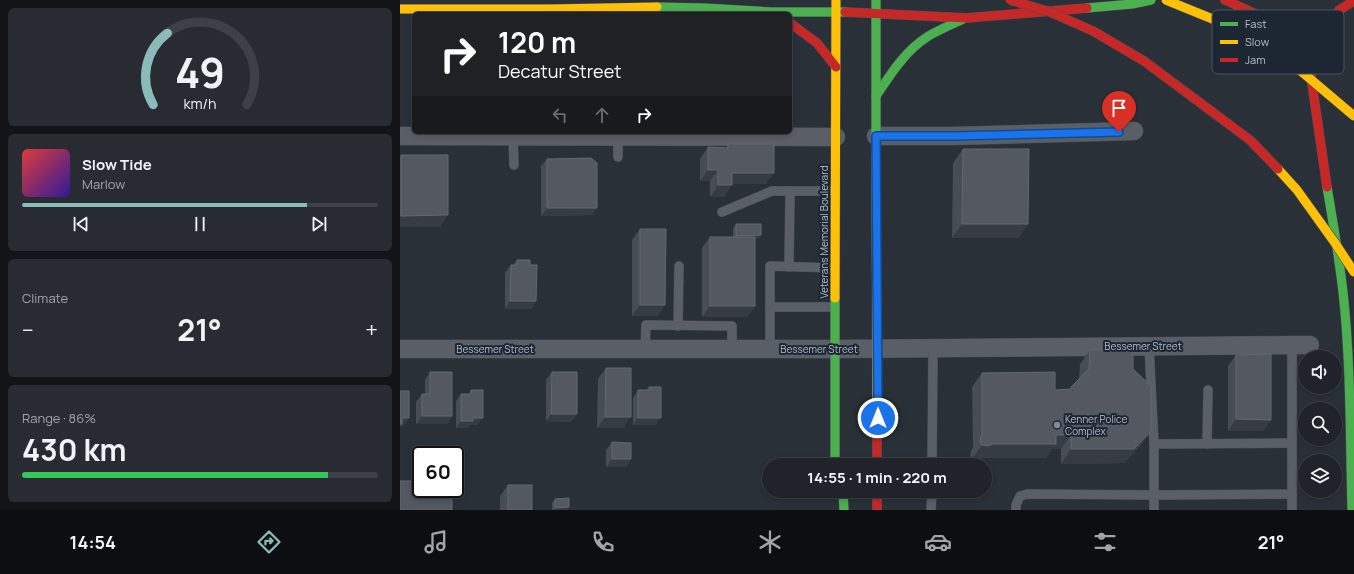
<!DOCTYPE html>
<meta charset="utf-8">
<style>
body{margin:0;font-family:Manrope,sans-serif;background:#282c32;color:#f1f3f6;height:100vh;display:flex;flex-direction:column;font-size:15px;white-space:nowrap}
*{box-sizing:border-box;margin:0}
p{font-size:13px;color:#a2a4a8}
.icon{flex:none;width:22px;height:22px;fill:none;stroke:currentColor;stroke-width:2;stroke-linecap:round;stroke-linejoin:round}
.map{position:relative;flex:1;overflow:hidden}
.side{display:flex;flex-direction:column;gap:8px;padding:8px;background:#121417;width:400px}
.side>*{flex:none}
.banner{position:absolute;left:12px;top:12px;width:380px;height:122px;border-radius:6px;box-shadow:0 2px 6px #0003,0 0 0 1px #3d4147;background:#202124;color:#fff;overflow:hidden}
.buttons{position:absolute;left:898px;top:350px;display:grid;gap:8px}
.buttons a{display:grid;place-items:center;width:44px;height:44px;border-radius:50%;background:#20242a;box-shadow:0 2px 6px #0003,0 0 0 1px #3d4147;font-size:20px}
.speed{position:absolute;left:12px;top:446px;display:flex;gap:8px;font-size:20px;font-weight:700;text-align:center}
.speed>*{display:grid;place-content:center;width:52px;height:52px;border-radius:50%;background:#20242a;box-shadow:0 2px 6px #0003,0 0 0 1px #3d4147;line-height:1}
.speed .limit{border:2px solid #111;border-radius:6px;background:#fff;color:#111}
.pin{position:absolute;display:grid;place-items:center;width:34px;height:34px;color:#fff;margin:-41px -17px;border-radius:50% 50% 50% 0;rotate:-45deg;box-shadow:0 0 4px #0007}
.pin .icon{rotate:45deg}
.me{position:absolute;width:44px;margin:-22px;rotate:0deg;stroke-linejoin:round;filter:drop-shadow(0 0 3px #0008)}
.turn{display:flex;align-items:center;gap:14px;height:84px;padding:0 20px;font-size:18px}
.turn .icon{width:52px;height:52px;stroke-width:2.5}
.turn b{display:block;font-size:28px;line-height:34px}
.lanes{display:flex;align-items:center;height:38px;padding:0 20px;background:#0003;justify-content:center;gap:20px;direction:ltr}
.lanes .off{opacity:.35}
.big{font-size:30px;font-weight:700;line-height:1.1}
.side .tile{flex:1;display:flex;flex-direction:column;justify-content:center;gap:6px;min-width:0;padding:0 14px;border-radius:6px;background:#282c32}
.side .dial{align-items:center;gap:0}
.dial svg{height:104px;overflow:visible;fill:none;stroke:#3d4147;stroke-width:7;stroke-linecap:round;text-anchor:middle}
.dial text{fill:#f1f3f6;stroke:none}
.song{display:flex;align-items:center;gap:12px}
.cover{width:48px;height:48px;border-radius:6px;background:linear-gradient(135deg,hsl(0 70% 55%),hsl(250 70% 35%))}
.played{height:4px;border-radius:2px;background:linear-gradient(90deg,#8bbbb9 80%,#3d4147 80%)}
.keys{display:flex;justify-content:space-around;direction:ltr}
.heat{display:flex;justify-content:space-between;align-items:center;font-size:22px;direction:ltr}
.charge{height:6px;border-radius:3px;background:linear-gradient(90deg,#34c759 86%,#3d4147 0)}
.trip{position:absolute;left:362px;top:458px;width:230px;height:40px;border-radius:20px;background:#20242a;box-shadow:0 2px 6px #0003,0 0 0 1px #3d4147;font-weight:700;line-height:40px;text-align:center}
.menu{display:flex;height:64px;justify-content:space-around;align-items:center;background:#0d0e11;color:#a2a4a8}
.menu .icon{width:28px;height:28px}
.menu .current{color:#8bbbb9}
.menu b{font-size:18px;color:#f1f3f6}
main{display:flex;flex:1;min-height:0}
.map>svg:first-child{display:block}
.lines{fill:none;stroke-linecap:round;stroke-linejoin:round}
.lane-casing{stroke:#484c55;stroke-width:10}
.street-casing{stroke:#484c55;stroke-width:19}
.fast-casing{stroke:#484c55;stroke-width:10}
.slow-casing{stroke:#484c55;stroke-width:10}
.jam-casing{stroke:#484c55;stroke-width:10}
.lane{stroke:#5a5e66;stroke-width:9}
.street{stroke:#5a5e66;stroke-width:18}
.fast{stroke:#4caf50;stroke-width:9}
.slow{stroke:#ffc107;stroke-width:9}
.jam{stroke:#c62828;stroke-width:9}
.slow-bridge-casing{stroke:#474c53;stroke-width:10;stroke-linecap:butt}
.jam-bridge-casing{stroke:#474c53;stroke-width:10;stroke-linecap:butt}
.slow-bridge{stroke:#ffc107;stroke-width:9}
.jam-bridge{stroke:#c62828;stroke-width:9}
.wall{fill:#474c55}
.shaded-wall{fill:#373c44}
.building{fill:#535861;stroke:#626872}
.route-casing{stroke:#114b97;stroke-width:10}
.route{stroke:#1a73e8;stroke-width:7}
.poi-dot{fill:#848b96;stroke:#1d2633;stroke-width:1.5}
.labels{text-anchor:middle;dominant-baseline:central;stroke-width:4;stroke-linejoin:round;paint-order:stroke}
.street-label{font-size:10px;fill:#b4bcc9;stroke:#1d2633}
.poi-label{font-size:10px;fill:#b4bcc9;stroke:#1d2633;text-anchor:start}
.key{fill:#1d2633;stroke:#4a5360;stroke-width:1}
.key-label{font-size:11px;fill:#b4bcc9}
</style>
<main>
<section class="side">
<div class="tile dial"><svg viewBox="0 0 100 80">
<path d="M14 69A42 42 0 1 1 86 69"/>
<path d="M14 69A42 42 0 0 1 25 14" stroke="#8bbbb9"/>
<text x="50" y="56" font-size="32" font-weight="700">49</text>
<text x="50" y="72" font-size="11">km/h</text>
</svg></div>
<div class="tile">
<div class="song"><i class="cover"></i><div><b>Slow Tide</b><p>Marlow</p></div></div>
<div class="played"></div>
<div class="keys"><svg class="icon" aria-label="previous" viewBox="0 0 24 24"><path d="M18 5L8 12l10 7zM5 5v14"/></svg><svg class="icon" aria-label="pause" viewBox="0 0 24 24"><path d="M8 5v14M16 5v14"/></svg><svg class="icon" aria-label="next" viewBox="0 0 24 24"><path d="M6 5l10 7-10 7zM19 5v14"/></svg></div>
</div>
<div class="tile"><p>Climate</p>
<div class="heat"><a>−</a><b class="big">21°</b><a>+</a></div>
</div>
<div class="tile"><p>Range · 86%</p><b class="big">430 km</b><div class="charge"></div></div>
</section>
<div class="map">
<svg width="954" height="510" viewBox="0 0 954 510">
<rect width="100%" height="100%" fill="#2a3038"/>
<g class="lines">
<defs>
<g id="lane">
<path d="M113,136L114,165"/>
<path d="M218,157V136"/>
<path d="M322,212L372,191H435"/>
<path d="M389,267L390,191"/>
<path d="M370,307H435"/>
<path d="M278,326L279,266"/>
<path d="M749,346L754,444V510"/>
<path d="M245,349L246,325L332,326V349"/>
<path d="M370,349V266L435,268"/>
<path d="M754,444L892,443"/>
<path d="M807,444L808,390"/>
<path d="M532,465L533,348"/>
<path d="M531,510L532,491"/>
<path d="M616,510V505L620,496L627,494L754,495L892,494V345"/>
<path d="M892,510V494"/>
</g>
<g id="street">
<path d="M0,136L436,137"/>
<path d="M476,136H553L734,131"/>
<path d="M0,349H435L910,345"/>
</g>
<g id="fast">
<path d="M476,0V155"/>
<path d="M257,7L305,8L372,12H445"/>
<path d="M687,8L732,4L751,0"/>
<path d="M476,96C490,75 505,51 527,37C538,30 551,25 563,19"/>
<path d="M927,187C933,222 939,257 943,292C951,364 950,438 952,510"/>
<path d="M435,465V298"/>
<path d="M443,491L444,510"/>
</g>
<g id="slow">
<path d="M0,9H151L257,7"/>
<path d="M476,155L477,404"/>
<path d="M435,298L436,0"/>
</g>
<g id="jam">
<path d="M825,0C844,9 867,17 882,32C893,43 901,57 910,70"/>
<path d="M445,12L566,18L687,8"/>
<path d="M390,23L417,43L436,67"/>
<path d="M927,187L910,70L916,44L924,30L939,10L954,1"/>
<path d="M477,404V465"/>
<path d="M477,491V510"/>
</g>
</defs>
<use href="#lane" class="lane-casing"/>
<use href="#street" class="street-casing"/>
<use href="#fast" class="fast-casing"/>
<use href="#slow" class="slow-casing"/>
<use href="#jam" class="jam-casing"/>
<use href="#lane" class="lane"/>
<use href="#street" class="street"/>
<use href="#fast" class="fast"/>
<use href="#slow" class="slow"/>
<use href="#jam" class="jam"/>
<defs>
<g id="slow-bridge">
<path d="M766,0L820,22L902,72L954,116"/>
<path d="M878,169L897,190L935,243L954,272"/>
</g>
<path id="jam-bridge" d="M610,0L650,12L693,31L744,61L850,140L878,169"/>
</defs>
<use href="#slow-bridge" class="slow-bridge-casing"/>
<use href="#jam-bridge" class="jam-bridge-casing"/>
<use href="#slow-bridge" class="slow-bridge"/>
<use href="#jam-bridge" class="jam-bridge"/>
</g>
<g class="wall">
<path d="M328,144L366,184H332L324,197H310V181H300V159L308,147L326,148Z"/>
<path d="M563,149L628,224L618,238H552L553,163Z"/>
<path d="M1,155L40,227H0V157Z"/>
<path d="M147,159L192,215L141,216V166Z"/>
<path d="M336,224L361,235L358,239H355V306L347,317H302V248L310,237H333V228Z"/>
<path d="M240,229L258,316H232V240Z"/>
<path d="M117,260L130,265L136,301L131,309H105V273L111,265H113Z"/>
<path d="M690,350L733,369L751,431L741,445L724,463L661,464V449H652L646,458H583L578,461L572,459L570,455L571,451L573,448L572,387L582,373L655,390L670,389L679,379L680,364Z"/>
<path d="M836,355L871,420L863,431H828V366Z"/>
<path d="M206,368L223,428H197L198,379Z"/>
<path d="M30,372L52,416L47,424H16V402L22,394H25V380Z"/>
<path d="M152,372L177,414L171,422L146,421V380Z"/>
<path d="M249,387L255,425H233V398L238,390H246Z"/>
<path d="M71,390L83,418L77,425H69L67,428H56V401L61,394H69Z"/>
<path d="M212,442L231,459L226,467H206V450Z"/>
<path d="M108,485L132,510H100V496Z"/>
<path d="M155,499L169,507L167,510H152V503Z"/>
</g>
<g class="shaded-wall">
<path d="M308,170H318L310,181H300Z"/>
<path d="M332,173H374L366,184H324Z"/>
<path d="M318,185H332L324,197H310Z"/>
<path d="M147,208H197L192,215L141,216Z"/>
<path d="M48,215L40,227H0V217L1,216Z"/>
<path d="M562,224H628L618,238H552Z"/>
<path d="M361,235L358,239L333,240L336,236Z"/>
<path d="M110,301H136L131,309H105Z"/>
<path d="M240,305H265L258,316H232Z"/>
<path d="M310,306H355L347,317H302Z"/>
<path d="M151,414H177L171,422L146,421Z"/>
<path d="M22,416H52L47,424H16Z"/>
<path d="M205,417H231L223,428H197Z"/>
<path d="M2,418H9L4,426H1L0,427V421Z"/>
<path d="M73,418H83L77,425H69L67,428H56L61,421Z"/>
<path d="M238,418H261L255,425H233Z"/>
<path d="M836,419L871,420L863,431H828Z"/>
<path d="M751,431L741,445L724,463L661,464L671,449Z"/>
<path d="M656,435H671L661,449H652L646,458H583L578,461L572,459L582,445L593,444Z"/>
<path d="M212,459H231L226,467H206Z"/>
<path d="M169,507L167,510H154L155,508Z"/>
</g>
<g class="building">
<path d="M328,144H374V173H332V185H318V170H308V147L328,148Z"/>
<path d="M563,149H629L628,224H562Z"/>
<path d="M1,155H48V215L1,216Z"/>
<path d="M191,158L197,163V208H147V159Z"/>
<path d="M336,224H361V235L336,236Z"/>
<path d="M240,229H266L265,305H240Z"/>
<rect x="310" y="237" width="45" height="69"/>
<path d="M117,260H130V265H137L136,301H110L111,265H117Z"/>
<path d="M690,350H733V369L751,386V431L734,449H671V435H656V444H593L588,446L582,445L580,441L581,436L582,434V373L655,372V390L671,389V387L689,369Z"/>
<path d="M871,354V420L836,419V355Z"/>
<path d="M206,368H231V417H205Z"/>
<path d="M30,372H52V416H22V394H30Z"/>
<path d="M152,372H177V414H151Z"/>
<path d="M249,387H261V418H238V390H249Z"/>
<path d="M71,390H83V418H73V421H61V394H71Z"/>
<path d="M0,391H9V418H2V424H0Z"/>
<path d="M212,442L231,443V459H212Z"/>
<path d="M0,481H21V489H52V510H0Z"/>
<rect x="108" y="485" width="24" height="25"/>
<path d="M169,498V507L155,508V499Z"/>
</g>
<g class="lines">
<defs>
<path id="route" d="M478,418L476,136H554L719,132"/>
</defs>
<use href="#route" class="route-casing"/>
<use href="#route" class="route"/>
</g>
<circle class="poi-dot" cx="657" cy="425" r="4"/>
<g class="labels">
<g class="street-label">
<text transform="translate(424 232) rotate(-90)">Veterans Memorial Boulevard</text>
<text x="743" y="346">Bessemer Street</text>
<text x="95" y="349">Bessemer Street</text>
<text x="419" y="349">Bessemer Street</text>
</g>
<g class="poi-label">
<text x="665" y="419">Kenner Police<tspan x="665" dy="12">Complex</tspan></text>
</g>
</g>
<rect x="812" y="10" width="132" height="64" rx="6" class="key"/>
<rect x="820" y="22" width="18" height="4" fill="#4caf50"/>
<rect x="820" y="40" width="18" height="4" fill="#ffc107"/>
<rect x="820" y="58" width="18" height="4" fill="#c62828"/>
<g class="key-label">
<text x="845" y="28">Fast</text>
<text x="845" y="46">Slow</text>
<text x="845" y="64">Jam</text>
</g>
</svg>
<div class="buttons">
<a><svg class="icon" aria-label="sound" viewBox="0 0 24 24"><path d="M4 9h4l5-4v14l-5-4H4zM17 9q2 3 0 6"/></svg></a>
<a><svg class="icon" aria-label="search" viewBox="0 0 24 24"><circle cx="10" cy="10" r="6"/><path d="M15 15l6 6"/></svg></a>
<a><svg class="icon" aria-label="layers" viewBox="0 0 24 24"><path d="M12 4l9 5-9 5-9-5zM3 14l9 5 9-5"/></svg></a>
</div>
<div class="speed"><div class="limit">60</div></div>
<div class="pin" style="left:719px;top:132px;background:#d93025"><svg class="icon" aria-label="arrive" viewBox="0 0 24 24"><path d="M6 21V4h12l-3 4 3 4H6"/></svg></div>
<svg class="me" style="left:478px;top:418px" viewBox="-20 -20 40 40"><circle r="17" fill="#1a73e8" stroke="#fff" stroke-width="3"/><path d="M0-11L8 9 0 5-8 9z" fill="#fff"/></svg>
<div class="trip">14:55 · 1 min · 220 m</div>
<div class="banner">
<div class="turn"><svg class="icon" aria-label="right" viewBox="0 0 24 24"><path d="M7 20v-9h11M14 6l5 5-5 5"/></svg><div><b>120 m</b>Decatur Street</div></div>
<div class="lanes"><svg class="icon off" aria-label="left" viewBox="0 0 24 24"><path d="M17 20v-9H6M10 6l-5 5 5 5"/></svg><svg class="icon off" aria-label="ahead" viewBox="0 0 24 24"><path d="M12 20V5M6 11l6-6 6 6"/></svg><svg class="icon" aria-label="right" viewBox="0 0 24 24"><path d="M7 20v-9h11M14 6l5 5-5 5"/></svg></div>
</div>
</div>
</main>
<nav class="menu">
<b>14:54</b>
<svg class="icon current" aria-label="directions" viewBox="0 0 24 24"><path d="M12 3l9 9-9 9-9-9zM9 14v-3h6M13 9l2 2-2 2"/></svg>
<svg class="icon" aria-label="music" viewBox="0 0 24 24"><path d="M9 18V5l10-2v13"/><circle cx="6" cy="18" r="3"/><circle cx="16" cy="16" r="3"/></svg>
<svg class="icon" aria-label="phone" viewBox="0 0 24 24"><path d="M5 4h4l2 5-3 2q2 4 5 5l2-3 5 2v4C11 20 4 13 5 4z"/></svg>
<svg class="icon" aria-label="climate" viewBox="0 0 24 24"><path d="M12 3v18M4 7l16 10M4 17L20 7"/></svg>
<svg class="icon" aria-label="car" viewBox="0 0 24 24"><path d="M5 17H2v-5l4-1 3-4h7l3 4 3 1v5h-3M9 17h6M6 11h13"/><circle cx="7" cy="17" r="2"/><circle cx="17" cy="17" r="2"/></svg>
<svg class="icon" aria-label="filters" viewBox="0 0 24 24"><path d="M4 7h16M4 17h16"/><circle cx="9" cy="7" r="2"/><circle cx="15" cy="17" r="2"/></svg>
<b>21°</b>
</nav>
